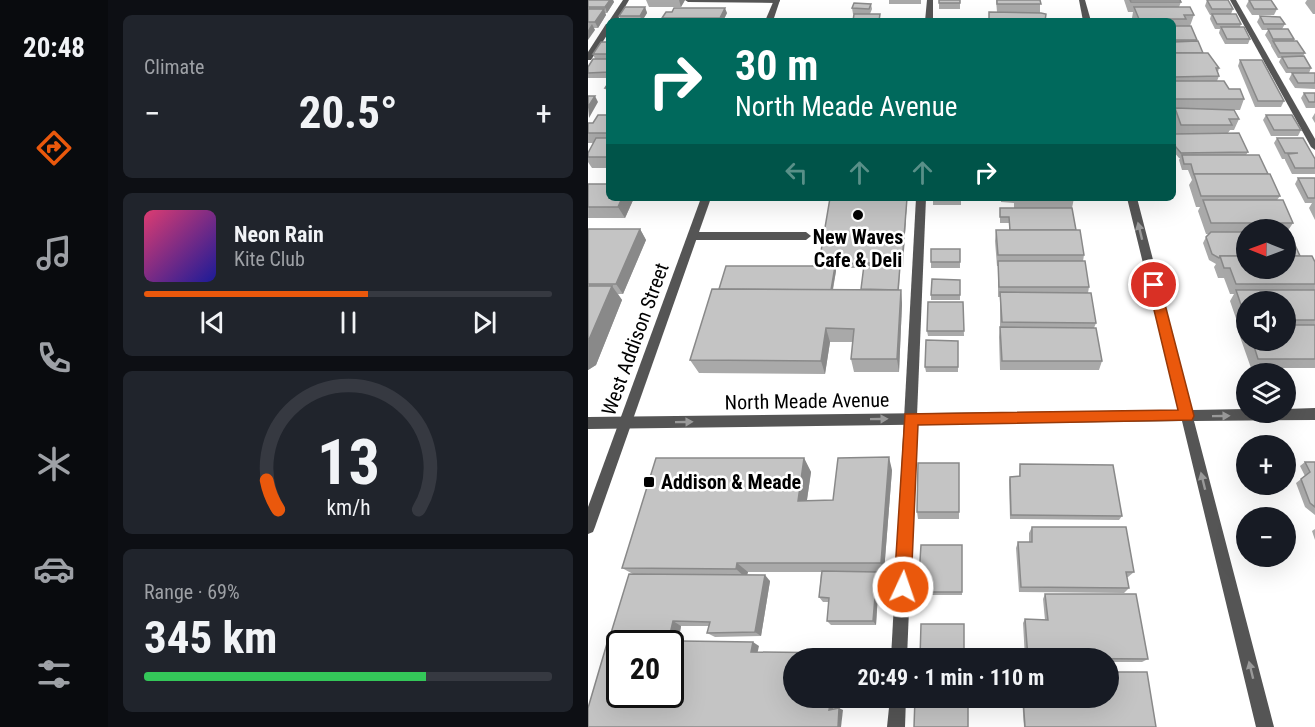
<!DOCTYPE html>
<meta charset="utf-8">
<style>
body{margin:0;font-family:"Roboto Condensed",sans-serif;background:#20242c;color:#f1f3f6;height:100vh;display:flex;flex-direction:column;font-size:22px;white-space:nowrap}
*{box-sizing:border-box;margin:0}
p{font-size:20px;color:#9ea1a6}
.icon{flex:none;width:33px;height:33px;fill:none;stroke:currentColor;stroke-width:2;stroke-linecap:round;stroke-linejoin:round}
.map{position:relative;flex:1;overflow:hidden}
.side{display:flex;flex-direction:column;gap:15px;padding:15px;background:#0d0f14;width:480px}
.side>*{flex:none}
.hud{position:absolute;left:18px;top:18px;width:570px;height:183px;border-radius:9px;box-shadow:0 6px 24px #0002;background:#00695c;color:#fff;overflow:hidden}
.needle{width:39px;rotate:271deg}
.tools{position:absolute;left:648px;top:219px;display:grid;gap:12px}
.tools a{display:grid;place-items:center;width:60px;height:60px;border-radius:50%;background:#171b24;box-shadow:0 6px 24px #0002;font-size:30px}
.speed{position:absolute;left:18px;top:630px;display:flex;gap:12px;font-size:30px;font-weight:700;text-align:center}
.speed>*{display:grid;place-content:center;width:78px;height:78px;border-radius:50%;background:#171b24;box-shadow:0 6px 24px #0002;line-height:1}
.speed .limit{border:3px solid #111;border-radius:9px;background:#fff;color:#111}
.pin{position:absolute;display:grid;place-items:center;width:51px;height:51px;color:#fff;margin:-26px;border:3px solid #fff;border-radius:50%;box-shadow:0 2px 6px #0007}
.me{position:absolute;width:66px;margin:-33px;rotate:3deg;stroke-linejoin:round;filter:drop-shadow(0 0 4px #0008)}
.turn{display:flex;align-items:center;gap:21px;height:126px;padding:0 30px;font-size:27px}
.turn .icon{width:78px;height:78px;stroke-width:2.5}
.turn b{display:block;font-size:42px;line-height:51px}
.lanes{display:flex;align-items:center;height:57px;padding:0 30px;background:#0003;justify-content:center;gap:30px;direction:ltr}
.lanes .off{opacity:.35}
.big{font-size:45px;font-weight:700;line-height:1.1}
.side .tile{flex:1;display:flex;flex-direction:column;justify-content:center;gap:9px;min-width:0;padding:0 21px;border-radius:9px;background:#20242c}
.side .dial{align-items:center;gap:0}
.dial svg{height:156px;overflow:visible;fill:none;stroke:#363941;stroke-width:7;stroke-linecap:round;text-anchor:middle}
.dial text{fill:#f1f3f6;stroke:none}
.song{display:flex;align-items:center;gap:18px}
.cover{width:72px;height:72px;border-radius:9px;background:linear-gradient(135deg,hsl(340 70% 55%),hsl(240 70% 35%))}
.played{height:6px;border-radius:3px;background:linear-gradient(90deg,#ea580c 55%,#363941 55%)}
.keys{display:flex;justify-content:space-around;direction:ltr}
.heat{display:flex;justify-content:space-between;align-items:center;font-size:33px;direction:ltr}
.charge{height:9px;border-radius:4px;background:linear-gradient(90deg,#34c759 69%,#363941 0)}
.trip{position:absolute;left:195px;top:648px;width:336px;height:60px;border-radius:30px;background:#171b24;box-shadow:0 6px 24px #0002;font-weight:700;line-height:60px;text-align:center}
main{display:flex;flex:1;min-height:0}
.tab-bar{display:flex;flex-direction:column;width:108px;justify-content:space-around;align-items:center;background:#090b0e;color:#9ea1a6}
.tab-bar .icon{width:42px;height:42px}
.tab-bar .on{color:#ea580c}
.tab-bar b{font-size:27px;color:#f1f3f6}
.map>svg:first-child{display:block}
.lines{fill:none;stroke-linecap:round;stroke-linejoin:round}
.service{fill:#555;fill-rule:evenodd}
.minor{fill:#555;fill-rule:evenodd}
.tertiary{fill:#555;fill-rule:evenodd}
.wall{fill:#a9a9a9;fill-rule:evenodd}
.shaded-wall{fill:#898989}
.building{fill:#c4c4c4;stroke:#898989;stroke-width:1.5;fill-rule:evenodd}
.oneway{fill:#999}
.route{fill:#ea580c;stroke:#983908;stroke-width:1.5}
.poi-dot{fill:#000;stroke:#fff;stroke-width:2}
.labels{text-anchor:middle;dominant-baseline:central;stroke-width:5;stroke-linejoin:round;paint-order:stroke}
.poi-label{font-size:20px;font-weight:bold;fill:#000;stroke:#fff}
.street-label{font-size:20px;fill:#000;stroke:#fff}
</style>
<main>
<nav class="tab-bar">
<b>20:48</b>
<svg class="icon on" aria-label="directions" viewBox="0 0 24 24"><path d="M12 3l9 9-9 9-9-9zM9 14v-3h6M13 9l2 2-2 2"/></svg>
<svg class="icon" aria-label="music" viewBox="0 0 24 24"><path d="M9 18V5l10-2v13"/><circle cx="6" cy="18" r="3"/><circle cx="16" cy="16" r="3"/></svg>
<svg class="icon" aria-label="phone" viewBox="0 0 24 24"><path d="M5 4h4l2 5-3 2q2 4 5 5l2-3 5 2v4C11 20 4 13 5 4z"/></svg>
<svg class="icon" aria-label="climate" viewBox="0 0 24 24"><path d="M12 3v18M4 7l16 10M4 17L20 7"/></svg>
<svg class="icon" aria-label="car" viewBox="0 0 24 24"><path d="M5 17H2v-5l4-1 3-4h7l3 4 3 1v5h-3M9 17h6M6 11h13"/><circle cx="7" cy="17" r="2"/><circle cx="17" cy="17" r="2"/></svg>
<svg class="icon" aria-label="filters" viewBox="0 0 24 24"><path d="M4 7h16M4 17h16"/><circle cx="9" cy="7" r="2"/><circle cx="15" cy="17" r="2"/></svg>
</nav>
<section class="side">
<div class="tile"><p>Climate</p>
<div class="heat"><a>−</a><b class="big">20.5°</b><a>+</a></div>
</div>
<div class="tile">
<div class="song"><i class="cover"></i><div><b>Neon Rain</b><p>Kite Club</p></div></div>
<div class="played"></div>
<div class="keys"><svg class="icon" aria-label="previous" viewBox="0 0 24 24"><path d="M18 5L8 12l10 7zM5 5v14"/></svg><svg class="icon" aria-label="pause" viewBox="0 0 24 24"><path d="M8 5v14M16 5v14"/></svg><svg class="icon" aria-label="next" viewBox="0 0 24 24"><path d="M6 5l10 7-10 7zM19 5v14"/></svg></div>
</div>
<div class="tile dial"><svg viewBox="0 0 100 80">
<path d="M14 69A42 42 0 1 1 86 69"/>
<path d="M14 69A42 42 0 0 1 8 54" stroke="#ea580c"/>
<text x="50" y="56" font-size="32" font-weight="700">13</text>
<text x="50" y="72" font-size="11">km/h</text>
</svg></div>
<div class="tile"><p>Range · 69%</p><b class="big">345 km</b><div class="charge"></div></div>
</section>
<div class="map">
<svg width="727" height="727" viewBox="0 0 727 727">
<rect width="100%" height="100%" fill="#fff"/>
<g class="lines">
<g class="service">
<path d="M35,0H41L29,21H21Z"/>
<path d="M97,0H192V1L189,3L100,2Z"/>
<path d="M339,0H345V21H337Z"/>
<path d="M642,0H648L727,139V150L723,147Z"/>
<path d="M18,24H21V32L3,60H0V52Z"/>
<path d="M328,198H338L319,658H303Z"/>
<path d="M105,232H218L223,236L218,240H105L100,236Z"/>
<path d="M302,698H318L317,727H299Z"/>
</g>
<g class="minor">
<path d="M491,0H497L503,21H495Z"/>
<path d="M539,198H549L604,410L658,409V412H698V409L727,408V420L606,421L686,727H668L594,421L0,429V417L591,410Z"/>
</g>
<g class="tertiary">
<path d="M186,0H192L185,21H177Z"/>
<path d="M113,198H123L7,527L5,532L0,534V507Z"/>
</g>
</g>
<g class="wall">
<path d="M0,0H25L26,2L19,13H17L18,15L10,28H5L7,30H0Z"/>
<path d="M58,0H97L93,7H61Z"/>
<rect x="301" y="0" width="32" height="4"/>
<rect x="351" y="0" width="21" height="9"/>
<path d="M408,0H452V13L457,21H401V12H409Z"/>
<path d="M536,0H592L593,2L591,7L606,15L602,26L615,53L631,68L630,72L631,76L629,81L656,99L652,110H643L651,119L646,130H642L640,133L660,152L658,155L680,174L692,196L689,200L705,223L699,232L712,256L727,262V368H663L651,334L655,330H652L642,301L646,294H642L636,278H630L626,267L628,264L621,260L615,243L618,237L621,234H618L610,211L612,207H608L601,185L604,180L600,170H594L591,160L592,158H591L585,151V136L588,134L585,124V113L586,110H585V21H545L544,18L545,12H540ZM658,230H698V268H658ZM658,302H698V340H658Z"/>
<path d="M619,0L645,9L643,14L653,24L652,27L662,39L660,44H637L631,33L632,29H627L622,19L623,15H622L617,6Z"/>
<path d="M661,0L689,9L686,15H664L658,6Z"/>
<path d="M719,0H727V14H725L717,3Z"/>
<path d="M283,4L284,9L282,14H265L264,8Z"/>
<path d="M57,7L59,13L54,21H33L31,16Z"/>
<path d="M139,13L135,21H73L74,18Z"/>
<path d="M672,16L697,24L694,29L706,39V41L717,53L715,56L723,68L721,73L727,74V89L707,88L701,79L704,73H698L691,62L693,58H690L683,46V45L677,35L680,30H674L669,22Z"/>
<path d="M21,42V78H0V67L7,59L5,54Z"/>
<path d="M652,60L696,101L693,107H667L650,66Z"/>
<path d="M21,82V96L17,88Z"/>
<path d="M716,93H727V108H718L713,98Z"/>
<path d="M727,113V123L724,118Z"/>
<path d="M21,115V168H4L0,162V157L5,143H0V123H5Z"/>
<path d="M678,115L713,130L710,136H683L675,120Z"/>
<path d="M689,138L727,159V174H704L697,160V159H694L686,143Z"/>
<path d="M710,178H727V220L721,208L724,203H717L707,184Z"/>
<path d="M0,184L46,198L37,218H0Z"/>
<path d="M162,198H197V199Z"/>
<path d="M319,198L315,268H312L311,290H313L314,304L311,372H266L263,359L265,342H242L237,374L111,373L102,360L131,289L232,266L231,263ZM247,268H276L273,290H245L248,271Z"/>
<rect x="345" y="198" width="28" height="7"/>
<path d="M413,198H486L484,208L488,230L496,255L495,261L501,287L500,293L508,323L506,328L514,361L511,370H412L411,337L412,327V297H410V266H409L407,241L408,230H421V223H412V208H426V203L413,202Z"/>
<path d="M0,229H52L58,240L35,294H30L34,300L8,365L0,370Z"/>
<path d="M372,249V268H343V262Z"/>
<path d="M372,280V300H343V295Z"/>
<path d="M375,302L376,336H340L339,331Z"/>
<path d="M337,367H370V372H338Z"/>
<path d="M216,458L223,472L219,500H245L304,470L296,572H289L291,577L288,625H243L239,621L241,602H235L231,597L233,572H160L159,575L182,581L173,636L127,637L119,633L121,626H93L91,638L33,637L23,633L45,574L34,568Z"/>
<path d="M717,462H727V515L717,507L708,483L717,476L712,466Z"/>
<path d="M371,463V519H330L329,512Z"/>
<path d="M432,464L534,516L531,520L422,519L421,480L422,477L431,476Z"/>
<path d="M444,527L546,572L540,577H539L541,588L536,593L431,592L428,548L430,542H441V533Z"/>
<path d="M727,529V540L724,531Z"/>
<path d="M374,545V595H330V592Z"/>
<path d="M457,594L560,659L554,662H520V658H437L435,623L437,619L457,620L455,599Z"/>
<path d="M434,698H520L568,727H436Z"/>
</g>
<g class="shaded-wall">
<path d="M22,0H25L26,2L19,13L17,7Z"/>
<path d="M91,0H97L93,7Z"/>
<path d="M57,7L59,13L54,21L52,16Z"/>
<path d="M137,8L139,13L135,21H133L132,18Z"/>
<path d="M16,9L18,15L10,28L7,22Z"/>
<path d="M4,24L7,30L0,40V30Z"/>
<path d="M7,96L10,102L1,118L0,107Z"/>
<path d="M34,198H46L37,218L30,207Z"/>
<path d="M319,198L315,268L314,263Z"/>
<path d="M52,229L58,240L35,294L28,284Z"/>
<path d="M247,266L248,271L243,298L242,293Z"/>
<path d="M24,286L34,300L8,365L0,370V342Z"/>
<path d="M313,290L314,304L311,372L309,359Z"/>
<path d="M238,328L242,342L237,374L233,361Z"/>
<path d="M301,457L304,470L296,572L293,563Z"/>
<path d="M216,458L223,472L217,513L210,501Z"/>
<path d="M149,563L160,572L158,578L148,569Z"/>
<path d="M289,572L291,577L288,625L285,621Z"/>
<path d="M177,575L182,581L173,636L167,632Z"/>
<path d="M85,621L93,626L91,638L82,634Z"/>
<path d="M165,642L171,646L169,655L163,652Z"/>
<path d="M258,653L261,656V658H257Z"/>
<path d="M243,698H247L245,711L241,710Z"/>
<path d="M251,708L255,710L253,727H250Z"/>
</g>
<g class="building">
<path d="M0,0H22L17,7H0Z"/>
<rect x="351" y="0" width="21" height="3"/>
<path d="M409,0H452L453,4H409Z"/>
<path d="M542,0H592L593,2H543Z"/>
<path d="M619,0H640L645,9H624Z"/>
<path d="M661,0H683L689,9H666Z"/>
<path d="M266,3L283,4L281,9L264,8Z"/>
<path d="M37,7H57L52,16H31Z"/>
<path d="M546,7H602L606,15H596L598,19H551Z"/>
<path d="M86,8H137L132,18H74L78,12H84Z"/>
<path d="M0,9H16L7,22H0Z"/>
<path d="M401,12L453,13L458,14L457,21H401Z"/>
<path d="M266,14H292L291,21H265Z"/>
<path d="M624,14H648L653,24H629Z"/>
<path d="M672,16L692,17L697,24H676Z"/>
<path d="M74,19H130L129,21H73Z"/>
<rect x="352" y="19" width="19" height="2"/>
<path d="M585,26H603L609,40H585Z"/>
<path d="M633,27H656L662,39H639Z"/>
<path d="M680,29H700L706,39H685Z"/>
<path d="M610,41L615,53H585V42Z"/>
<path d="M685,41H709L717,53H692Z"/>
<path d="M13,42H21V54H5Z"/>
<path d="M585,53H620L631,68H628L631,76L585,77Z"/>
<path d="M716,56L723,68H700L694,57Z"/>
<path d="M5,59H21V72L0,73V67Z"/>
<path d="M652,60H674L696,101H670Z"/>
<path d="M704,73H727V83H710Z"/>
<path d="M585,81H636L641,89H652L656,99H585Z"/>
<path d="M21,82V88H17Z"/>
<path d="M716,93H727V102H721Z"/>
<path d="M0,96H7L0,107Z"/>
<path d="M587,108L646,110L651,119H641L644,125H593Z"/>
<path d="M10,115H21V133H0V123H5Z"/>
<path d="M678,115H704L713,130H686Z"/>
<path d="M651,133L660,152L593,153L587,146L585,139V136L587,134Z"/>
<path d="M8,138H21V157H0V153Z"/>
<path d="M689,138H715L727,159V168H707L700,154L710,153H697Z"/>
<path d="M594,155H671L680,174H606V175L603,164H596Z"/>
<path d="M606,174H682L692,196H613Z"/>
<path d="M710,178H727V198H720Z"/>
<path d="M0,184H21V198H34L30,207H0Z"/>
<path d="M242,198H319L314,263H231Z"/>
<rect x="345" y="198" width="28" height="1"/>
<path d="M615,200H695L705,223H623Z"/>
<path d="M412,208H484L488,230H422L421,217H412Z"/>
<path d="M0,229H52L28,284H0Z"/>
<path d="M408,230H492L496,255H410Z"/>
<path d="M623,232H658V256H632L631,258L624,254L618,237Z"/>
<path d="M698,232H701L712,256H698Z"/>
<rect x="343" y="249" width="29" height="13"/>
<path d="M632,256H658V268H698V256H724L727,262V284H648L642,268H636Z"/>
<path d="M410,261H497L501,287H411Z"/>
<path d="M276,265L312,266L310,290L273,289Z"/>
<path d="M138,266H247L243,290L131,289Z"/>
<path d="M344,279L372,280V295H343Z"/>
<path d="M0,286H24L0,342Z"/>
<path d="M124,289L313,290L309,359H263L266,329L238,328L233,361L102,360Z"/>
<path d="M648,290H727V320H698V302H658V320Z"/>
<path d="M412,292L503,293L508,323L414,322Z"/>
<path d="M340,302H375L376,331H339Z"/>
<path d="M698,325H727V359H670L664,340H698Z"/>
<path d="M412,327L508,328L514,361H414Z"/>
<path d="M338,340L370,341V367H337Z"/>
<path d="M301,457L293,563H149L148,569L34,568L68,458H216L210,501L245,500L250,458Z"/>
<path d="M717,462H727V507L722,503L713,479L722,472Z"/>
<path d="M330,463H371V512H329Z"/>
<path d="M432,464L525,465L534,516L423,515L422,477L432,476Z"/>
<path d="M444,527H538L546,572H538L541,588L433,587L430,542H444Z"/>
<path d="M333,545H374V592H330Z"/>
<path d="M234,571L289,572L285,621H239L241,598L231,597Z"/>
<path d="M41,574L177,575L167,632L119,633L122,622L85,621L82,634L23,633Z"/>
<path d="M457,594H548L560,659L440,658L437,619L460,620Z"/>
<path d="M333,624H376V658H332Z"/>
<path d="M20,640L165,642L163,652L258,653L257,658H206V698H243L241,710L251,708L250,727H0V708ZM32,644H82V694H32Z"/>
<path d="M520,672H559L568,727H437L435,698H520Z"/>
<path d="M327,698H380V727H326Z"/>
</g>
<defs><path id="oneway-solid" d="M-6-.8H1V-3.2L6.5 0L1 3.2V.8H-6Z" transform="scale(1.5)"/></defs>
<g class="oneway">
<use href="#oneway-solid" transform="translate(552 231) rotate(-104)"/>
<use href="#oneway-solid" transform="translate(633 416) rotate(-1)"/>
<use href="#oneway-solid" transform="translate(291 419) rotate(-1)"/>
<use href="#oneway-solid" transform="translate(96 422) rotate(-1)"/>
<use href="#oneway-solid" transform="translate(615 481) rotate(-104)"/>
<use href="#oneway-solid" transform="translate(663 670) rotate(-104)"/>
</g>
<path class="route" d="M566,280L572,285L606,416L604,420L330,425L323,587L321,593L315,595L309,593L306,587L317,414L590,410L560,285Z"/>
<g class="poi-dot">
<circle cx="270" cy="215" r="6"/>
<rect x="55" y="476" width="12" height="12" rx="3"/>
</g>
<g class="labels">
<g class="poi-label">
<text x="270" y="237">New Waves<tspan x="270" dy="23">Cafe &amp; Deli</tspan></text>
<text x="73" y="482" text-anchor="start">Addison &amp; Meade</text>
</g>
<g class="street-label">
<text transform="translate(47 339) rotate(-70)">West Addison Street</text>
<text transform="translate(219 401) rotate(-1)">North Meade Avenue</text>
</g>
</g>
</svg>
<div class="tools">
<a><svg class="needle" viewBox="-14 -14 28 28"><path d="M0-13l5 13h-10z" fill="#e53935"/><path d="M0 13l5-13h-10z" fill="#9ea1a6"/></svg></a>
<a><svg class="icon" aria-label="sound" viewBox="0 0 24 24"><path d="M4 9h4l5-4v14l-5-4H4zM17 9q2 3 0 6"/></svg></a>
<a><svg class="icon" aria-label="layers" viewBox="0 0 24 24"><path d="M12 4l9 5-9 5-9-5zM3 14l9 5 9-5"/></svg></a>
<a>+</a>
<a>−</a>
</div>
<div class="speed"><div class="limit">20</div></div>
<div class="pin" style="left:566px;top:285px;background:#d93025"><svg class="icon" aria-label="arrive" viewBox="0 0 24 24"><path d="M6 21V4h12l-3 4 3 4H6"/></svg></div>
<svg class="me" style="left:315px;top:587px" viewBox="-20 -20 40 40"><circle r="17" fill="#ea580c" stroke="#fff" stroke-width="3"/><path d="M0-11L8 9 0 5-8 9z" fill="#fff"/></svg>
<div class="trip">20:49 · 1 min · 110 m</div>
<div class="hud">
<div class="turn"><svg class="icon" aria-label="right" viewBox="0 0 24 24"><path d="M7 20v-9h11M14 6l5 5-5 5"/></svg><div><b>30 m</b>North Meade Avenue</div></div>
<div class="lanes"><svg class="icon off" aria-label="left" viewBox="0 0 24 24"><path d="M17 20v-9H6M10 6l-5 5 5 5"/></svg><svg class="icon off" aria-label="ahead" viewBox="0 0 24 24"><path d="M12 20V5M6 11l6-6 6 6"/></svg><svg class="icon off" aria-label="ahead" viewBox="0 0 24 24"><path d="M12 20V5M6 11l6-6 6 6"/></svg><svg class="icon" aria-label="right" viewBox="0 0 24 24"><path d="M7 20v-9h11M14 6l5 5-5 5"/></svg></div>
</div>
</div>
</main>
